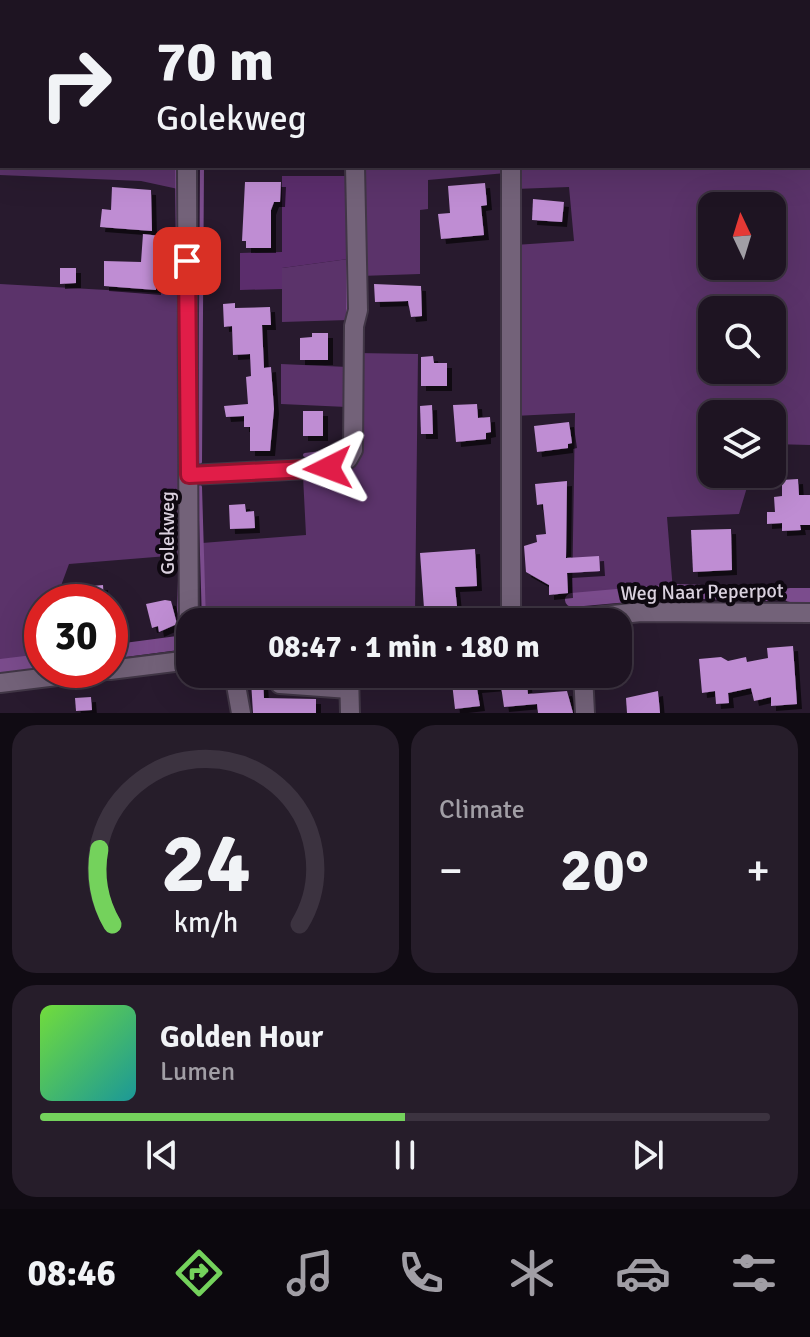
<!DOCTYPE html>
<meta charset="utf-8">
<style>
body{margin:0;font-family:Signika,sans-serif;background:#261d2a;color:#f1f3f6;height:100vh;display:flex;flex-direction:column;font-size:30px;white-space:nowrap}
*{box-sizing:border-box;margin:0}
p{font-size:26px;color:#a19ea5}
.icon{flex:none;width:44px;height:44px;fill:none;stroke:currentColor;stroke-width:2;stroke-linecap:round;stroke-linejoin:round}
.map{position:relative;height:713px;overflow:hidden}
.sheet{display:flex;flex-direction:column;gap:12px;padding:12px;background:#100b13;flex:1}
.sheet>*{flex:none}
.banner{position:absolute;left:0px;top:0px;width:810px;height:168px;box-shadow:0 8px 32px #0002,0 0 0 2px #3c3340;background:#1e1422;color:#f1f3f6;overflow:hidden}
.needle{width:52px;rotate:356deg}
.tools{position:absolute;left:698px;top:192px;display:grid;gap:16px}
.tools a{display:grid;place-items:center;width:88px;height:88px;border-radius:16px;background:#1e1422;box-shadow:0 8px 32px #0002,0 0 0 2px #3c3340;font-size:40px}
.speed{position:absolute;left:24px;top:584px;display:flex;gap:16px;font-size:40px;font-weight:700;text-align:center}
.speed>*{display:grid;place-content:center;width:104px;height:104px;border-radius:50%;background:#1e1422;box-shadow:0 8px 32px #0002,0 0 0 2px #3c3340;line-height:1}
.speed .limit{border:12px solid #d22;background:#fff;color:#111}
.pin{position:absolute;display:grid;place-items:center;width:68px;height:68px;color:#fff;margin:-34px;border-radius:16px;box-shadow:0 4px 12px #0006}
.me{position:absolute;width:88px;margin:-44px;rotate:267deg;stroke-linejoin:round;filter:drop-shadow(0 0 6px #0008)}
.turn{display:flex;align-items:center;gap:28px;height:168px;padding:0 24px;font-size:36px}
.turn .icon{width:104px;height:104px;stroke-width:2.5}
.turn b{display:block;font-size:56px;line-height:68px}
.big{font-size:60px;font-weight:700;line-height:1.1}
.sheet .tile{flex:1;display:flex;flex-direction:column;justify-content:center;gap:12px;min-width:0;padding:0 28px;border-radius:24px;background:#261d2a}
.sheet .dial{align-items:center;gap:0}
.dial svg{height:208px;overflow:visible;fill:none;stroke:#3c3340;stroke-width:7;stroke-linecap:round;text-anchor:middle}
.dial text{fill:#f1f3f6;stroke:none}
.song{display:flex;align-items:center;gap:24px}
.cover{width:96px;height:96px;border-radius:12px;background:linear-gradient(135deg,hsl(100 70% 55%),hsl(180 70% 35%))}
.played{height:8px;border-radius:4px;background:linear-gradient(90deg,#74d25c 50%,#3c3340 50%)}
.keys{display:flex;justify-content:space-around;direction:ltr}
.heat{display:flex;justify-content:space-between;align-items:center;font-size:44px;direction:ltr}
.sheet .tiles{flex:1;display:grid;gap:12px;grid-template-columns:1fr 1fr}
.tile:last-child{grid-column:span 2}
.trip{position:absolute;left:176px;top:608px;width:456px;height:80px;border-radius:24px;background:#1e1422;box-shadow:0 8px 32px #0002,0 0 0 2px #3c3340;font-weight:700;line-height:80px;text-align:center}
.tabs{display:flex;height:128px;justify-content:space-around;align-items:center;background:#0c080e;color:#a19ea5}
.tabs .icon{width:56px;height:56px}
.tabs .current{color:#74d25c}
.tabs b{font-size:36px;color:#f1f3f6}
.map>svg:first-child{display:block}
.green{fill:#5b336a;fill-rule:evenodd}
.forest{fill:#5b2d6c}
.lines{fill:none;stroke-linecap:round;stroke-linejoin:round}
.stream{stroke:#7b4c8d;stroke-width:4}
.canal{stroke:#7b4c8d;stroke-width:14}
.building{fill:#bf8dd3;filter:url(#shadow)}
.minor-casing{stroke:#413646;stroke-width:22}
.minor{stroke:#736279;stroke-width:18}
.route-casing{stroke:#92132f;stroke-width:20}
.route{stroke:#e11d48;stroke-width:14}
.labels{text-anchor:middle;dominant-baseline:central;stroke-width:8;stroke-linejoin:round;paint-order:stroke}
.street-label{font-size:20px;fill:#dad1de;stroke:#0e0810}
</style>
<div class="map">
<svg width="810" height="713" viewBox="0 0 810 713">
<defs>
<filter id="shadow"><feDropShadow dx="5" dy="5" stdDeviation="0" flood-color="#0009"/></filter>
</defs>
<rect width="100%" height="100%" fill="#281a2e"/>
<g class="green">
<path d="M0,0H88L2,2V166H177L178,189L141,181L0,175Z"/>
<path d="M573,0H810V445L772,444V414H712V474H751L739,514L667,517L673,591L572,600L575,413L514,416L515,245L574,241L569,187L515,189V166H808V2ZM712,206H772V266H712ZM712,310H772V370H712Z"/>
<path d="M359,166H506V173L428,180V209L420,210V274L360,276Z"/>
<path d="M348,259V320L282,322V268Z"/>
<path d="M0,284L178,294L180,555L69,564L55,602H42V661L0,666Z"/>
<path d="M357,353L418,354L415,614L334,622H204L202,543L306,535L303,476L342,468Z"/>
<path d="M281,364L348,367L347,407L281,404Z"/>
</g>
<path class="forest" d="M282,176H349L348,259L282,268V289L240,290V253L282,252Z"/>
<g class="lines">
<g class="stream">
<path d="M176,0V2"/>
<path d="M203,2V0"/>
<path d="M349,2V0"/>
<path d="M177,166L179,336"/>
<path d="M348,319V259"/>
<path d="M305,455L346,450"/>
<path d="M200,462L202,166"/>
<path d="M200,487L204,622"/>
<path d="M178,643L180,580"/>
</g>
<g class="canal">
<path d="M790,595H810"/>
<path d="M572,600L673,591L768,594"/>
<path d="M334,622L415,614"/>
<path d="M110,652L178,643"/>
<path d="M0,666L42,661"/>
</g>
</g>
<g class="building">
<path d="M245,182H281L280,202H274L271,210V248H246V241H242Z"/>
<path d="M485,183L487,205L481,206L484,235L441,239L438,214L450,213L448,186Z"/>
<path d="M112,187L151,190L152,231L100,227L102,209L111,210Z"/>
<path d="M533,199L564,202L562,222L532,220Z"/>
<path d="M143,234L169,237L166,282H156V290L104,286V261L141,262Z"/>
<path d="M60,268H76V283L60,284Z"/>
<path d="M374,284L421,286L422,316L411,317L408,301L375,302Z"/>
<path d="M235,303V308L270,307L271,325H262L264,368L271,367L274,409L270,451H250V427H244V416L226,417L224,406L248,404L246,377L251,376L250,354L233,355L232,326L224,327L223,304Z"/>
<path d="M312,333H328V360H300V338L312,337Z"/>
<path d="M433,356L434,363H447V386H421V357Z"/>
<path d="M477,404L478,418L490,417L491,432L486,433V439L456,442L453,405Z"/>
<path d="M432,405L433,434H421L420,406Z"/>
<rect x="303" y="411" width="20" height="25"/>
<path d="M569,422L572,443L568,444V448L537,452L534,426Z"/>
<path d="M798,479L799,495H810V525H800L801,530L782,531V523L767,524V512H775L774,497L782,496V480Z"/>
<path d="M567,481L566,558L599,556L600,571L567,573L568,593L549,595V585L526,572L524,546L537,542L536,535L546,534L543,504L537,505L535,484Z"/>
<path d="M245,504L246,512L254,511L255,528L230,529L229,505Z"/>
<path d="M731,529L732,570L693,572L691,530Z"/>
<path d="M475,549L477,586L455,587L457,606L424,608L420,553Z"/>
<path d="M103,585L104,602H83L82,587Z"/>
<path d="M165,600L171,601L177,624L159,632L158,626L152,628L146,604Z"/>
<path d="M793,646L797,704L771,706V697L754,701L751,688L728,693L729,703L716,704L715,691L702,693L699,659L721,657L728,661L746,657L747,662L768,658L767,648Z"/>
<path d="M451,674H518L520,685L527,684L528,694L567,691L573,713H538L537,704L504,707L501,686L477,688L480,706L455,709Z"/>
<path d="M263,680L264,698L316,699V713H253L251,681Z"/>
<path d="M658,691L660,713H627L626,698Z"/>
<path d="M91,697L92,710L76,711L75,698Z"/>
</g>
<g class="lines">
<defs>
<g id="minor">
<path d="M511,0V2"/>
<path d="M186,2V0"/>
<path d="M187,166L189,660"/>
<path d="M511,166V622"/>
<path d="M189,475L328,468L348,459L353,450L354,326L358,310L355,166"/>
<path d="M546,622L641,612L810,613"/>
<path d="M110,670L190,660"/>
<path d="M234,674L241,713"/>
<path d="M274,674L280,684L349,689"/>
<path d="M349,674L350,713"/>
<path d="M583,674L585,713"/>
<path d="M0,683L106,670"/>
</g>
</defs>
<use href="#minor" class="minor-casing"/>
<use href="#minor" class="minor"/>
</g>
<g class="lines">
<defs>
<path id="route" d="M187,261L189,475L328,468"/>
</defs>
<use href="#route" class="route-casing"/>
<use href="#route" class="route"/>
</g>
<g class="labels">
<g class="street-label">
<text transform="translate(167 533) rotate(-90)">Golekweg</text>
<text transform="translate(702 592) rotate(-1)">Weg Naar Peperpot</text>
</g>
</g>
</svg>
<div class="tools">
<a><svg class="needle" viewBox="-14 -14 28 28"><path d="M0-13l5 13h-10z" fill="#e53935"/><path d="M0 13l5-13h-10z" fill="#a19ea5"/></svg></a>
<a><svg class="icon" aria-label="search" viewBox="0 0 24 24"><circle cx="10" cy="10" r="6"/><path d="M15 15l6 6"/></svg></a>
<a><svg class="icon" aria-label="layers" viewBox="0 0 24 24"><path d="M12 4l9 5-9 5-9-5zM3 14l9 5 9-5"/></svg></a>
</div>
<div class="speed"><div class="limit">30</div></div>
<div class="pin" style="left:187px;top:261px;background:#d93025"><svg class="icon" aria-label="arrive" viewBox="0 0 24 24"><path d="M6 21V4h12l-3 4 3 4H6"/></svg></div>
<svg class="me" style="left:328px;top:468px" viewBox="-20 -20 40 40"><path d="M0-17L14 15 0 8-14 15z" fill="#e11d48" stroke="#fff" stroke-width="4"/></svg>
<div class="trip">08:47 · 1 min · 180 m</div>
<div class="banner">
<div class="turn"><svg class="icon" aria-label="right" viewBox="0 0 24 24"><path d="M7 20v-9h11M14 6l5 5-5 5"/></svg><div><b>70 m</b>Golekweg</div></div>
</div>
</div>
<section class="sheet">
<div class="tiles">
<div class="tile dial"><svg viewBox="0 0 100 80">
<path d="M14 69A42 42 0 1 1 86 69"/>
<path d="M14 69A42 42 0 0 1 9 40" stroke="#74d25c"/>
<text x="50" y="56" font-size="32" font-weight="700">24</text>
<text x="50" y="72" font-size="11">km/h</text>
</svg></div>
<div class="tile"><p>Climate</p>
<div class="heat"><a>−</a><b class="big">20°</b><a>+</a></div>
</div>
<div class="tile">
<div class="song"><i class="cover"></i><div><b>Golden Hour</b><p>Lumen</p></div></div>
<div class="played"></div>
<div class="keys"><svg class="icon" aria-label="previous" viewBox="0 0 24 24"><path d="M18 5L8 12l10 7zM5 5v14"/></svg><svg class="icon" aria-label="pause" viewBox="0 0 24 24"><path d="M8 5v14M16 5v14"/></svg><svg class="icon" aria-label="next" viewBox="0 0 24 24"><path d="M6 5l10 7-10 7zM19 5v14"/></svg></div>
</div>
</div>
</section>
<nav class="tabs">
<b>08:46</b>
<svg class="icon current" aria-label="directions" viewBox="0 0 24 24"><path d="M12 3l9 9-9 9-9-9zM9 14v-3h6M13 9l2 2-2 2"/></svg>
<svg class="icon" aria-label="music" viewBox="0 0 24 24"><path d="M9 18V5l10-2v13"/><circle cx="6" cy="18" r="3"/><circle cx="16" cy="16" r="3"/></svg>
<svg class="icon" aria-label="phone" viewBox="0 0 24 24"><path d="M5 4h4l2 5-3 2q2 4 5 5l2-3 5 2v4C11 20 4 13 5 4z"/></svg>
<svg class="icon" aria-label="climate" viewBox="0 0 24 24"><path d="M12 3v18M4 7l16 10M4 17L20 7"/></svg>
<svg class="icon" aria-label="car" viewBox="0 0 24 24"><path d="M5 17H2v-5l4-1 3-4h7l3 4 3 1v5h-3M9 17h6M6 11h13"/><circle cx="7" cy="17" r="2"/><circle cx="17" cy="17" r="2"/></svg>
<svg class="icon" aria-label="filters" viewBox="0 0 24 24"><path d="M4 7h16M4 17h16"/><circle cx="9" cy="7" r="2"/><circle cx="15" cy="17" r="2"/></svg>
</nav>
